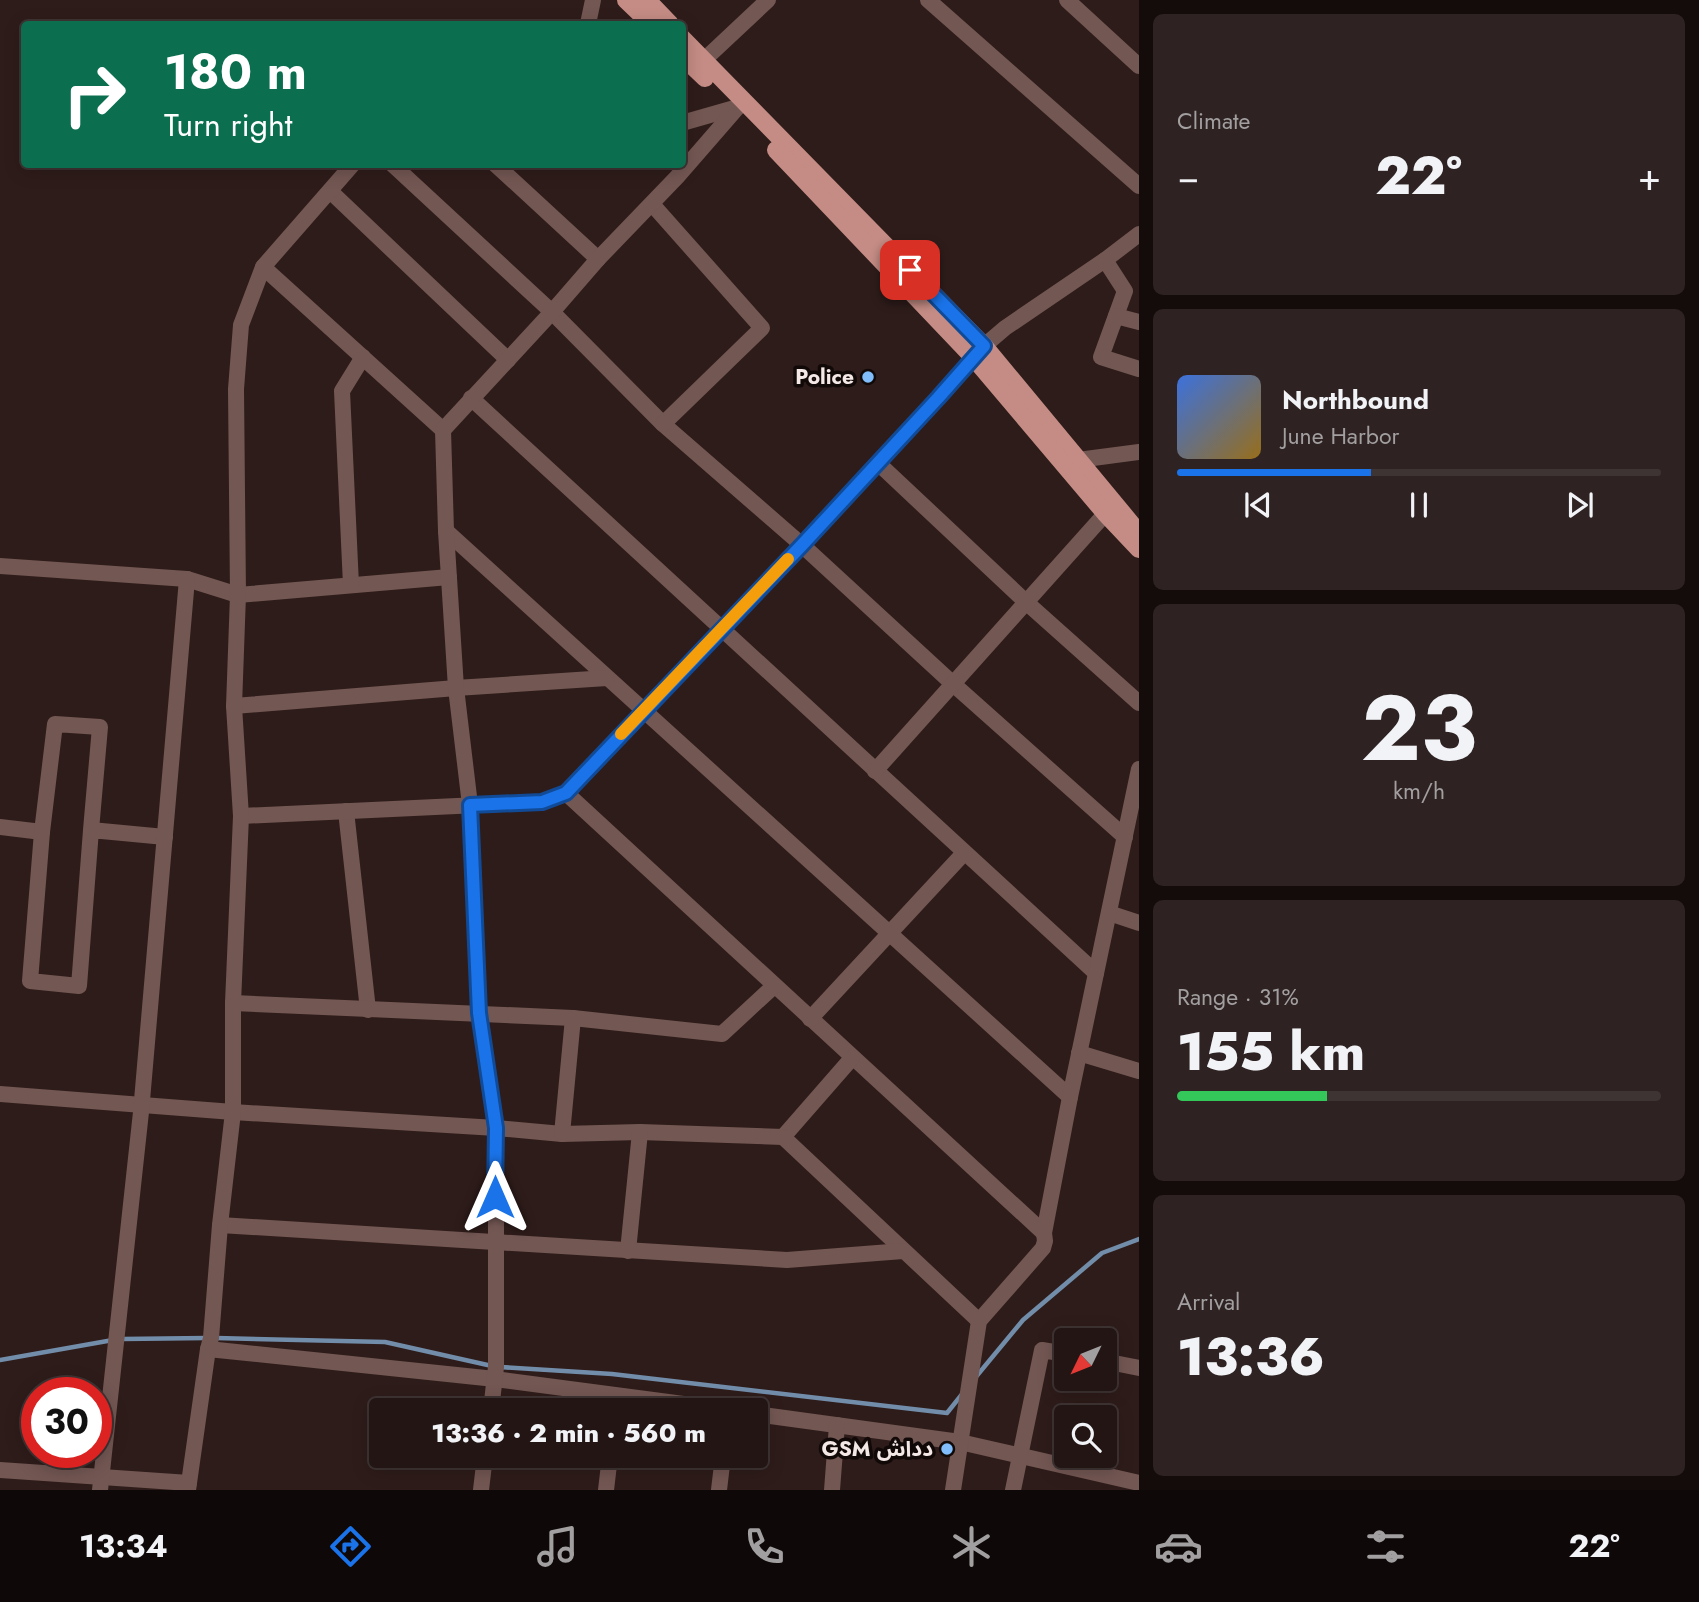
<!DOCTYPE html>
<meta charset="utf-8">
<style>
body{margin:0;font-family:Jost,"Noto Sans Arabic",sans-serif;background:#2e2222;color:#f1f3f6;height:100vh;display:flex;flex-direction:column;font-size:26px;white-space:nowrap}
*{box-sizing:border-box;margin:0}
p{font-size:23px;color:#a29fa0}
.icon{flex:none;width:38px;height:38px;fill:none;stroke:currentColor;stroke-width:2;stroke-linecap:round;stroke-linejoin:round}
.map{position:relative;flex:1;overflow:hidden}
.details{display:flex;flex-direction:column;gap:14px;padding:14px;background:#130c0b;width:560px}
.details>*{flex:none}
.top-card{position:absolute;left:21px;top:21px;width:665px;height:147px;border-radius:7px;box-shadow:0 4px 18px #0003,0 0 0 2px #3f3434;background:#0b6e4f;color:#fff;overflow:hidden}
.needle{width:46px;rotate:227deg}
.controls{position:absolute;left:1054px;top:1328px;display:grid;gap:14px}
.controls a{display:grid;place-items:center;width:63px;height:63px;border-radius:7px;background:#221514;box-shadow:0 4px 18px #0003,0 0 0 2px #3f3434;font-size:35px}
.speed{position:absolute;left:21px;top:1377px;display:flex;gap:14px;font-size:35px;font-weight:700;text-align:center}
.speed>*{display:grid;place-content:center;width:91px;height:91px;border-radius:50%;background:#221514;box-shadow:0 4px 18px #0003,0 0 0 2px #3f3434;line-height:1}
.speed .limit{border:10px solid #d22;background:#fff;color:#111}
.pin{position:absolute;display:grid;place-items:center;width:60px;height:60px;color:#fff;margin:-30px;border-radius:14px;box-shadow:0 4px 10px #0006}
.me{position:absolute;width:77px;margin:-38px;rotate:0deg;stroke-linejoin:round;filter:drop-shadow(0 0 5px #0008)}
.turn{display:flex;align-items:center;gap:24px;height:147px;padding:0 28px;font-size:32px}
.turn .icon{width:91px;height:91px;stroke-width:2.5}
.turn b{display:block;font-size:49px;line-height:60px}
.big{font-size:52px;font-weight:800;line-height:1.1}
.details .widget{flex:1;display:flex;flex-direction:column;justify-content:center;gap:10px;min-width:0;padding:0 24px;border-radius:10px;background:#2e2222}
.details .dial{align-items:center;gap:0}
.dial b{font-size:91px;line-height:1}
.song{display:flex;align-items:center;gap:21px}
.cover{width:84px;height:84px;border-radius:10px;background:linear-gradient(135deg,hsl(220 70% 55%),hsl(40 70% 35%))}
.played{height:7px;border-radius:4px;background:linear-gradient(90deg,#1a73e8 40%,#3f3434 40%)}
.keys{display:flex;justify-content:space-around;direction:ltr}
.heat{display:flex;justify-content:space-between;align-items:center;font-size:38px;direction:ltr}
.charge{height:10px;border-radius:5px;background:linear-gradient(90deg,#34c759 31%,#3f3434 0)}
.trip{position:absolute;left:369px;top:1398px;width:399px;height:70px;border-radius:7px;background:#221514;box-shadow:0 4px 18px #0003,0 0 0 2px #3f3434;font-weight:800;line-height:70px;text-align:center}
.menu{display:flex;height:112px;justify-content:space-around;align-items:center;background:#0e0808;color:#a29fa0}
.menu .icon{width:49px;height:49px}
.menu .current{color:#1a73e8}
.menu b{font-size:32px;color:#f1f3f6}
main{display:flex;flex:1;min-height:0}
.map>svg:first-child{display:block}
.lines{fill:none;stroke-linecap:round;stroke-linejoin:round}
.stream{stroke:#728daa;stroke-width:4.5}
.minor{stroke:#735753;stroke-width:16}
.major{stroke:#c48c84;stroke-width:18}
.route-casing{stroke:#114b97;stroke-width:18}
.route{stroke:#1a73e8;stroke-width:12}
.slow{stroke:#f59e0b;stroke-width:12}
.poi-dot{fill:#80bdfa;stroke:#100908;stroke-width:2.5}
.labels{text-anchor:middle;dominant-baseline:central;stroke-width:7;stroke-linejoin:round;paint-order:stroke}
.poi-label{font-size:21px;font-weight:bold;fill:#f4e8e6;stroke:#100908;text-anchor:end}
</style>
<main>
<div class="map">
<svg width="1139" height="1490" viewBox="0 0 1139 1490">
<rect width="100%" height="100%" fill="#2e1c1a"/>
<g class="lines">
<g class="stream">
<path d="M216,1338L385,1342L492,1366"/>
<path d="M122,1339L207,1338"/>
<path d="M0,1360L113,1340"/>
<path d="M500,1367L612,1374L947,1413L963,1393"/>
<path d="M975,1378L1023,1320L1102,1253L1139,1239"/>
</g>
<g class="minor">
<path d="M928,0L1139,186"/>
<path d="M1067,0L1139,66"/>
<path d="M588,24L593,0"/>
<path d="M697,69L704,60L768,0"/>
<path d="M682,123L738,107"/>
<path d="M392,164L552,312L663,424L802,545L952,683L1125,837"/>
<path d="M495,164L598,259"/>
<path d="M330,191L508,360"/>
<path d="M652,204L762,328L663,424"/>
<path d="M1105,260L1125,291L1101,357L1139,369"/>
<path d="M263,267L443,430"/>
<path d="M1116,316L1139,322"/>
<path d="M471,398L1096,973"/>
<path d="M1078,460L1139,452"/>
<path d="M878,463L1027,603L1139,703"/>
<path d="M446,531L1070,1097"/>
<path d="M0,566L187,579L238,595L449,577"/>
<path d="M351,585L342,391L363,357"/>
<path d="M234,706L456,688L607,678"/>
<path d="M875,771L1114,504"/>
<path d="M566,793L1044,1233"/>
<path d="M346,811L368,1010"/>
<path d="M241,816L542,802L566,793L802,545L938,398L984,346L1005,328L1105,260L1139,234"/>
<path d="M0,827L42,832"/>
<path d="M91,830L79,986L30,981L42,832L55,724L100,727L91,830L165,837"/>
<path d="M1109,913L1139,923"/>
<path d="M233,1003L573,1018L722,1034L774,986"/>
<path d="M810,1019L964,853"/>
<path d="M1079,1053L1139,1071"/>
<path d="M0,1094L233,1112L496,1128L562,1134L640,1132L783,1137L852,1058"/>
<path d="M562,1134L573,1018"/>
<path d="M783,1137L979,1321"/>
<path d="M220,1225L787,1260L903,1251"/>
<path d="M628,1251L640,1132"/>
<path d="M208,1349L495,1379L729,1410"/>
<path d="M1104,1361L1139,1368"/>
<path d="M491,1410L496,1367V1128L479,1013L470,805L456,688L446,531L443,430L552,312L598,259L677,177L737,108"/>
<path d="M756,1414L960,1442L1139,1483"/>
<path d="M0,1470L189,1483"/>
<path d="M100,1490L141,1112L187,579"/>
<path d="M188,1490L208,1349L211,1338L220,1225L233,1112V1003L241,816L234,706L238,595L236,389L241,325L263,267L353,164"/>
<path d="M481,1490L485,1456"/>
<path d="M606,1490L610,1456"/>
<path d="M719,1490L723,1456"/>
<path d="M832,1490L837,1425"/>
<path d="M953,1490L979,1321L1043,1248L1045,1241L1044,1233L1070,1097L1139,769"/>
<path d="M1013,1490L1042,1350L1066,1354"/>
</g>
<g class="major">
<path d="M626,0L651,24"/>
<path d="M647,0L670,24"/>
<path d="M682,38L984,346L1139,533"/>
<path d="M682,56L705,78"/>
<path d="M776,150L973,357L1105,513L1139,549"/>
</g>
</g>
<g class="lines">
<defs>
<path id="route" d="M495,1197L496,1128L479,1013L470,805L542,802L566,793L802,545L938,398L984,346L910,270"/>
</defs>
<use href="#route" class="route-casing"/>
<use href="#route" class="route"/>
<path class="slow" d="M621,734L788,559"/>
</g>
<g class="poi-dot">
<circle cx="868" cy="377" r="7"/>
<circle cx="947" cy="1449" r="7"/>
</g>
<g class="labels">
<g class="poi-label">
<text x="854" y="377">Police</text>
<text x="933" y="1449">GSM دداش</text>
</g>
</g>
</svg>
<div class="controls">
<a><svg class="needle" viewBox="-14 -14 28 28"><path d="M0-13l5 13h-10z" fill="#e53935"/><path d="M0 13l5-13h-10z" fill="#a29fa0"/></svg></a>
<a><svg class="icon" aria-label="search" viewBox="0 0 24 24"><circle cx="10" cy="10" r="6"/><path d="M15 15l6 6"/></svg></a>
</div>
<div class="speed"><div class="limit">30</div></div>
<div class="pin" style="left:910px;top:270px;background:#d93025"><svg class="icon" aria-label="arrive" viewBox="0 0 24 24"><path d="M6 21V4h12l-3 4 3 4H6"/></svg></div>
<svg class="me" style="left:495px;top:1197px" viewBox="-20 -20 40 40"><path d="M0-17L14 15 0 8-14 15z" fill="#1a73e8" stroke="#fff" stroke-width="4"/></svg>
<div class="trip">13:36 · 2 min · 560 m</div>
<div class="top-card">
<div class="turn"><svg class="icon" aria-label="right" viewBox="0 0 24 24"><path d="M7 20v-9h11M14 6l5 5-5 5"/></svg><div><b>180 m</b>Turn right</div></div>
</div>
</div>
<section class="details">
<div class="widget"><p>Climate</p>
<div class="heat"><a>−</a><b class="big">22°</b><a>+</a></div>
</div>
<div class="widget">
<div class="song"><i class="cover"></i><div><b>Northbound</b><p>June Harbor</p></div></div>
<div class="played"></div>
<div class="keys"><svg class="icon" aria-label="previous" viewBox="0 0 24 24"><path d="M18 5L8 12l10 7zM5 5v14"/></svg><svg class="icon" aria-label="pause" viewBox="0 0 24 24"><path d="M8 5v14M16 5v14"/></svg><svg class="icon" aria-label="next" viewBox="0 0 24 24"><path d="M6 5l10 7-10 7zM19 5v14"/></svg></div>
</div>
<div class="widget dial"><b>23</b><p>km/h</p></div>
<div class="widget"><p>Range · 31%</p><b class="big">155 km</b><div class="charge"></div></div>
<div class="widget"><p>Arrival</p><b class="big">13:36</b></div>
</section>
</main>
<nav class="menu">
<b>13:34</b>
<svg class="icon current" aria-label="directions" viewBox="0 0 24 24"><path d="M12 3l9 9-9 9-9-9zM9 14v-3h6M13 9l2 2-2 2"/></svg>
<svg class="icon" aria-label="music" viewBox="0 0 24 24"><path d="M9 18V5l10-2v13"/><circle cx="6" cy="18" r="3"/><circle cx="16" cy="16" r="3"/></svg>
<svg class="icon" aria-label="phone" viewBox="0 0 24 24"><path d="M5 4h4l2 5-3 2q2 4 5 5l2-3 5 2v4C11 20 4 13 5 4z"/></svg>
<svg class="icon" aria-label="climate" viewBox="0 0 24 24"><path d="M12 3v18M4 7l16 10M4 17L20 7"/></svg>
<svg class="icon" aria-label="car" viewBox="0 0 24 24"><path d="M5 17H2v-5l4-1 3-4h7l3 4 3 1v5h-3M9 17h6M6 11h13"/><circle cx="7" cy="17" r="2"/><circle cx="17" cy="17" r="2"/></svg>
<svg class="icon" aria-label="filters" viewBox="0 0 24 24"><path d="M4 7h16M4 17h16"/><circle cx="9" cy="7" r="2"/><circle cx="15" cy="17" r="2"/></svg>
<b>22°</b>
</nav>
